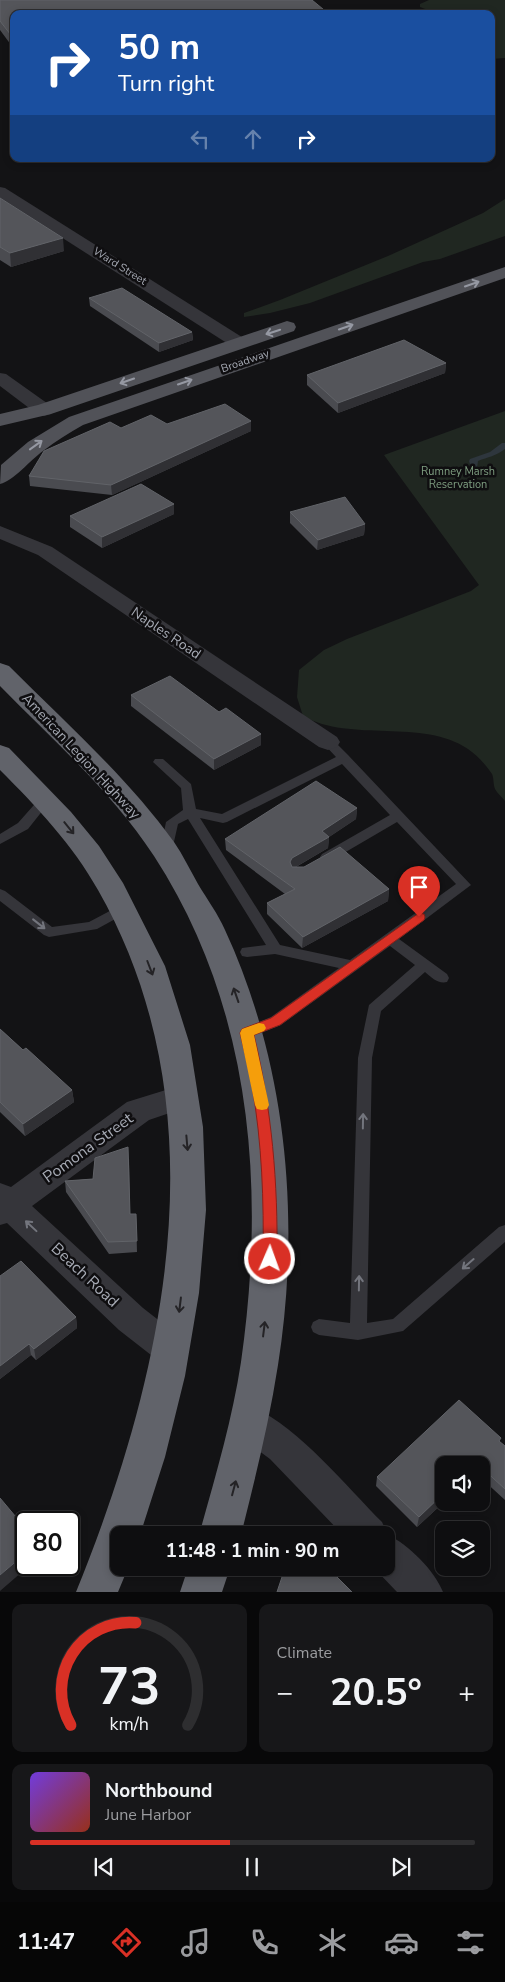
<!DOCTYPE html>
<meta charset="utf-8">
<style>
body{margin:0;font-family:"Nunito Sans",sans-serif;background:#171719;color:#f1f3f6;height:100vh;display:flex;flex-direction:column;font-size:19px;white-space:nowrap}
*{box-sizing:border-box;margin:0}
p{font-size:16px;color:#9b9c9f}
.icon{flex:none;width:28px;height:28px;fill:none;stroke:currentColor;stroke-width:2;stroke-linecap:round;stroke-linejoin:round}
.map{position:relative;height:1592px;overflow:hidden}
.details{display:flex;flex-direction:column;gap:12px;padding:12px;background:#080809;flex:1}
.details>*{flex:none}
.hud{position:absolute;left:10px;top:10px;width:485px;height:152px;border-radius:10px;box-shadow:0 2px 8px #0003,0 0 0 1px #2e2e30;background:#1a4fa0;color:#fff;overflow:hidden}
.tools{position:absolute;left:435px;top:1456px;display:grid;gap:10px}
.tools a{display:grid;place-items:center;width:55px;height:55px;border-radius:10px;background:#0e0e10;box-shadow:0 2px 8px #0003,0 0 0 1px #2e2e30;font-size:25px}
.speed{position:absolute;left:15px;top:1511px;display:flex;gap:10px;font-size:25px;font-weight:700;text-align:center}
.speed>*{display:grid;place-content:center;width:65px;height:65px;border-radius:50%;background:#0e0e10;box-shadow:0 2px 8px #0003,0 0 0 1px #2e2e30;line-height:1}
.speed .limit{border:2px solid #111;border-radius:8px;background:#fff;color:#111}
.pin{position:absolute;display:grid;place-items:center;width:42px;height:42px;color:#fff;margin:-51px -21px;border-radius:50% 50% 50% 0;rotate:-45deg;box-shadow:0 0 5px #0007}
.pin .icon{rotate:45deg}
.me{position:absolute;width:55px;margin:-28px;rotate:2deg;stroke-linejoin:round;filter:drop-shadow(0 0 4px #0008)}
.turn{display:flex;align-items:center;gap:18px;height:105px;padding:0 25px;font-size:22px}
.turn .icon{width:65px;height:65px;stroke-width:2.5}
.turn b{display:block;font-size:35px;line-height:42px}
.lanes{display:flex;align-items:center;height:48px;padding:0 25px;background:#0003;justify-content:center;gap:25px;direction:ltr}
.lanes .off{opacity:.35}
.big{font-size:38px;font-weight:700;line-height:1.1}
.details .tile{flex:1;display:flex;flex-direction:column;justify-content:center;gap:8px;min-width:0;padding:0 18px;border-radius:10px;background:#171719}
.details .dial{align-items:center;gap:0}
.dial svg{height:130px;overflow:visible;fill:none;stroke:#2e2e30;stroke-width:7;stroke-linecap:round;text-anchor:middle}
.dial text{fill:#f1f3f6;stroke:none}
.song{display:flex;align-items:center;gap:15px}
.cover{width:60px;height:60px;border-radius:8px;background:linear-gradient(135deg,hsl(260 70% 55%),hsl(10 70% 35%))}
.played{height:5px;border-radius:2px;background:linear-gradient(90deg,#d93025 45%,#2e2e30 45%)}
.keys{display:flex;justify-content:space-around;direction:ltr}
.heat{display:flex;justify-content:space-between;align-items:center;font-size:28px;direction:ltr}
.details .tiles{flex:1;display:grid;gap:12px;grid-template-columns:1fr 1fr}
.tile:last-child{grid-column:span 2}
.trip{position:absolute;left:110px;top:1526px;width:285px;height:50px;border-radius:10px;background:#0e0e10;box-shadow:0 2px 8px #0003,0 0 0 1px #2e2e30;font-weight:700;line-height:50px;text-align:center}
.menu{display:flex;height:80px;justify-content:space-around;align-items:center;background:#060606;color:#9b9c9f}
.menu .icon{width:35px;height:35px}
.menu .active{color:#d93025}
.menu b{font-size:22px;color:#f1f3f6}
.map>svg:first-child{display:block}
.green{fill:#202721}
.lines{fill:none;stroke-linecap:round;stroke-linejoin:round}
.stream{fill:#2e363d;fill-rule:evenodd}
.lane{fill:#35353a;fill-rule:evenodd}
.street{fill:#35353a;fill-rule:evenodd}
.primary{fill:#515258;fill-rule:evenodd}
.highway{fill:#61636a;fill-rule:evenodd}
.wall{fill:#4a4b50}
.shaded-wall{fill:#303034}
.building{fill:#54555a;stroke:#616368}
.oneway{stroke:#9598a2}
.oneway2{stroke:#242326}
.oneway3{stroke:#73757d}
.route{fill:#d93025;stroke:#8d1f18}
.slow{fill:#f59e0b}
.labels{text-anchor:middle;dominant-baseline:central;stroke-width:5;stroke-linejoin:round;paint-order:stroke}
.far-street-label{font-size:11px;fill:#a6aab4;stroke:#0f0e10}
.far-park-label{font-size:11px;fill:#7f9e81;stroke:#0f0e10}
.street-label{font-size:14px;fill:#a6aab4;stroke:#0f0e10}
.near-street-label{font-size:16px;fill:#a6aab4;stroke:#0f0e10}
</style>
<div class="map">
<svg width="505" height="1592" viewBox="0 0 505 1592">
<rect width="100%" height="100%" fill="#131315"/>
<g class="green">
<path d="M429,0H505V58L491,59V14H438L420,7V4Z"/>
<path d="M505,199V236L440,259L423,262L310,303L270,313L244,317V313L280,300L388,256L483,213Z"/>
<path d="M505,411V801C502,797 497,793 495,789C493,784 494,778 492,774C486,765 477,755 468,749C423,718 351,743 303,716L297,697L299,670L324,650L347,639L471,591L479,585L384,455Z"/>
</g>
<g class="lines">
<path class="stream" d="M502,443H505V449C496,456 488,457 478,461L477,468H471L469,461L470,459L490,452Z"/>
<g class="lane">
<path d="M328,738L332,739L348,755L471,885L399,939L447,974L449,978L447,982C438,984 432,978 425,972L381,1011L372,1058L367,1323L393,1319L499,1227L505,1225V1242L403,1331L358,1340L319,1335L313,1332L311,1327L313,1322L319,1319L350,1323L358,1058L369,1005L415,965L390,946L281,1025L247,1039L242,1037L240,1033L242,1029L271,1017L339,968L275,954L247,957L242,956L240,952L242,948L266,945L188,819L178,824L171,855H161L160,852L166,822L183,810L181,788L153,762L155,759H163L191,784L196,809L222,814L336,757L322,742ZM342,764L390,815L322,854L320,857L322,860H332L397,822L456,884L350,960L280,945L200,818L223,823L227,822Z"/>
<path d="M45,796L51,800L28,829L0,844V834L18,823L41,797Z"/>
<path d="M0,889L5,891L52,927L89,922L123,904L128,906L130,909L128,912L97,929L49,937L44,935L0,901Z"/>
</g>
<g class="street">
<path d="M0,187L5,188L245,339L248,343L245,347L239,348L233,347L0,198Z"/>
<path d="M0,373L6,374L51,406L53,410L51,414L44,416L37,414L0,386Z"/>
<path d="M0,526L52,547L337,737L340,742L337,747L328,750L319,747L38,555L0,539Z"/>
<path d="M182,1085L193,1089L197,1097L193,1105L149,1120L32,1206L143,1308L184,1340L189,1351L184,1362L172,1366L160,1362L119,1330L7,1223L0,1225V1183L11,1187L127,1102Z"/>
<path d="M250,1406C296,1424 347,1487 382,1522L388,1535C408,1544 435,1571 443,1592H397L374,1568H386V1535H343L270,1459L237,1435L232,1423L237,1411Z"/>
</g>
<g class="primary">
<path d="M505,267V278L83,425C69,433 56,441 43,451C30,460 14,481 0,484L1,465L28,442L69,417Z"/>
<path d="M287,321L294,323L296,327L294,331L51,414L0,426V414L38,405Z"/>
</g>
<g class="highway">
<path d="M0,663L9,666C66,723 127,777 174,842C183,855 190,870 198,884C207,899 218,914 225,930C287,1064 301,1220 278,1365C269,1423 255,1479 241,1535H199C215,1478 232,1421 241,1362C266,1187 252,1007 154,856C112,792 53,740 0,686Z"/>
<path d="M0,745L9,748L71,812L99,846L123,883L165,966L190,1045L203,1127L206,1210L199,1293L185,1376L165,1457L140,1535H119V1568H128L118,1592H76C166,1371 223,1110 98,890C73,845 36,806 0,770Z"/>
<path d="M188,1568H230L222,1592H180Z"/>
</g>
</g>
<g class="wall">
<path d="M0,0L14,14V49L0,30Z"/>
<path d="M0,198L64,251L11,267L0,260Z"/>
<path d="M89,298L192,332L193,340L159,352L90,306Z"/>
<path d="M446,363L445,373L338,413L307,385V375Z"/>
<path d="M167,424L251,431L112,495L30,486L29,476L121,428Z"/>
<path d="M174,504V514L102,548L70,527V516Z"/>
<path d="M290,512L365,524L364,535L317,550L290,523Z"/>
<path d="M131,695L219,712L261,734V745L214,770L131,706Z"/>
<path d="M357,808L356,819L329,837L328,848L296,867L389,889L388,901L302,948L267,914V903L285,894L226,850L225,839Z"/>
<path d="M0,1029L23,1050L72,1090L74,1102L25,1136L0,1112Z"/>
<path d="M129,1158L130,1214H136L137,1252L109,1254L66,1192L65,1181L93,1179Z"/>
<path d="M0,1276L76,1317L77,1328L36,1360L31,1355L0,1379Z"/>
<path d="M500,1442L505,1446V1500L481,1478V1465H444V1502L417,1527L376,1486L377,1477Z"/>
</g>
<g class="shaded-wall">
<path d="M63,238L64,251L11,267L10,253Z"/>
<path d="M192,332L193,340L159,352V343Z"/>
<path d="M446,363L445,373L338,413V403Z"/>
<path d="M251,421V431L112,495L111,485Z"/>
<path d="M174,504V514L102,548V537Z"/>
<path d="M365,524L364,535L317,550L318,540Z"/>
<path d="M261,734V745L214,770V759Z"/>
<path d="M357,808L356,819L329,837L328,848L292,869L290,862L292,858L322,831Z"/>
<path d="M389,889L388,901L302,948L303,937Z"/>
<path d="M72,1090L74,1102L25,1136L23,1124Z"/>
<path d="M128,1147L129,1158L130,1226V1214Z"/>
<path d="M76,1317L77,1328L36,1360L34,1349Z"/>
<path d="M29,1344L31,1355L0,1379V1366Z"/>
<path d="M444,1493V1502L417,1527L419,1517Z"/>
<path d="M26,1553V1565H30L0,1591V1575Z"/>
</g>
<g class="building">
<path d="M0,0H312L329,14H14V39L0,21Z"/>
<path d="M0,198L63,238L10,253L0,247Z"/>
<path d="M122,288L192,332L159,343L89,298Z"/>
<path d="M404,340L446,363L338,403L307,375Z"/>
<path d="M225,404L251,421L111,485L29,476L44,451L110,422L121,428L151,415L167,424Z"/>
<path d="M141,484L174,504L102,537L70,516Z"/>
<path d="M345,497L365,524L318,540L290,512Z"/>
<path d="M170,676L219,712L226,708L261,734L214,759L131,695Z"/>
<path d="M316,781L357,808L322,831L329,837L292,858L290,862L292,867H304L340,847L389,889L303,937L267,903L295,889L225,839Z"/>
<path d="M0,1029L23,1050L26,1048L72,1090L23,1124L0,1102Z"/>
<path d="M128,1147L130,1214H136L137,1241L108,1242L65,1181L93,1179L95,1158Z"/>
<path d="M21,1261L76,1317L34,1349L29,1344L0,1366V1276Z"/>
<path d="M459,1400L501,1438L499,1441L505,1446V1489L481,1467V1465H479L476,1462L473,1465H444V1493L419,1517L377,1477Z"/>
<path d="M0,1498L26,1529V1553L0,1575Z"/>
<path d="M287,1568H328L352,1592H277L284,1571Z"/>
</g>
<defs><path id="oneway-shaft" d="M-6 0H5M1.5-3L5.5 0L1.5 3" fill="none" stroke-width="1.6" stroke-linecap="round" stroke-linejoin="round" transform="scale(1.25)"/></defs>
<g class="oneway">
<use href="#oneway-shaft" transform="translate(472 284) rotate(-19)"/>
<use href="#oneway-shaft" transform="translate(346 327) rotate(-19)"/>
<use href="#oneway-shaft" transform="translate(273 332) rotate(162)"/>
<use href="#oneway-shaft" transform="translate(127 381) rotate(161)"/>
<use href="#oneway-shaft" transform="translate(185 382) rotate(-19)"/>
<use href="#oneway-shaft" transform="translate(36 445) rotate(-36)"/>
</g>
<g class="oneway2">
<use href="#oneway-shaft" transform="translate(69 828) rotate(51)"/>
<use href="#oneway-shaft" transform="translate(150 968) rotate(69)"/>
<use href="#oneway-shaft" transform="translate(236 995) rotate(-109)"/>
<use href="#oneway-shaft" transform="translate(187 1143) rotate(85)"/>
<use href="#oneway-shaft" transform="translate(180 1305) rotate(97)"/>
<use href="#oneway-shaft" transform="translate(264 1329) rotate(-83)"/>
<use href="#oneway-shaft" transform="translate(234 1488) rotate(-75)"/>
</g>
<g class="oneway3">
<use href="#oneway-shaft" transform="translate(39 924) rotate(38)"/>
<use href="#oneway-shaft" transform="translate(363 1121) rotate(-89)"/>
<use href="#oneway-shaft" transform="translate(31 1226) rotate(-137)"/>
<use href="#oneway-shaft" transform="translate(468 1264) rotate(139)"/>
<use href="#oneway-shaft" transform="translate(359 1283) rotate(-89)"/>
</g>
<path class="route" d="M419,913L424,914L425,917L424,920L280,1025L254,1035C272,1111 278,1182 277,1259L275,1264L270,1266L265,1264L263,1259C264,1201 262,1143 252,1086C249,1068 244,1050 240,1033L242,1029L271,1018Z"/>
<path class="slow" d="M259,1023L264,1024L266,1028L264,1031L254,1035L269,1105L267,1109L262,1110L257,1109L255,1105L240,1033L242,1029Z"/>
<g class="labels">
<g class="far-street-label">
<text transform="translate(120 266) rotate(32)">Ward Street</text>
<text transform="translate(245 361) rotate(-19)">Broadway</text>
</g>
<g class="far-park-label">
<text x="458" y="471">Rumney Marsh<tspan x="458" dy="13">Reservation</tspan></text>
</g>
<g class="street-label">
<text transform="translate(166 633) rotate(34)">Naples Road</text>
<text transform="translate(81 756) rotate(47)">American Legion Highway</text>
</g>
<g class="near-street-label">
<text transform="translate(88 1148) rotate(-36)">Pomona Street</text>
<text transform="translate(85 1275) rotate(43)">Beach Road</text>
</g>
</g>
</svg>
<div class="tools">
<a><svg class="icon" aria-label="sound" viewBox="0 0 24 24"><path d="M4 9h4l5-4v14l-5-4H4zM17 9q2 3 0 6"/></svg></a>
<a><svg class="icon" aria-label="layers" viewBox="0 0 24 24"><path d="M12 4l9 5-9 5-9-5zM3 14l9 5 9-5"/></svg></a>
</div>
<div class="speed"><div class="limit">80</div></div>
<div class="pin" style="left:419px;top:917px;background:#d93025"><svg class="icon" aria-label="arrive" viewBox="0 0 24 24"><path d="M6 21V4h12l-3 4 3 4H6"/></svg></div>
<svg class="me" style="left:270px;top:1259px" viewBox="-20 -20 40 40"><circle r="17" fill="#d93025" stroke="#fff" stroke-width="3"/><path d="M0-11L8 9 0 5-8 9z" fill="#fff"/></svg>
<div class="trip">11:48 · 1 min · 90 m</div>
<div class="hud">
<div class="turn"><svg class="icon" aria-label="right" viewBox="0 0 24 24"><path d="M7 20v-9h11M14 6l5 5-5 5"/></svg><div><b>50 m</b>Turn right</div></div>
<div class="lanes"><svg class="icon off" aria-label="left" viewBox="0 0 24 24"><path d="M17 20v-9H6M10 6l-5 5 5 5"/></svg><svg class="icon off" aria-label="ahead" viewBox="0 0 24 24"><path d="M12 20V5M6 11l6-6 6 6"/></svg><svg class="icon" aria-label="right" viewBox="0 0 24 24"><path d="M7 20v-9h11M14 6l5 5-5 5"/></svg></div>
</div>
</div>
<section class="details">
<div class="tiles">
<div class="tile dial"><svg viewBox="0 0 100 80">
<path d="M14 69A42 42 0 1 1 86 69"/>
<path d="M14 69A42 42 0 0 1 54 6" stroke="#d93025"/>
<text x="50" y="56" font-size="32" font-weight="700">73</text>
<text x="50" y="72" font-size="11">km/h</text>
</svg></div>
<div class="tile"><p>Climate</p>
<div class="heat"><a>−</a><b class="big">20.5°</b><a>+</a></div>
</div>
<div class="tile">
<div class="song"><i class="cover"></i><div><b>Northbound</b><p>June Harbor</p></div></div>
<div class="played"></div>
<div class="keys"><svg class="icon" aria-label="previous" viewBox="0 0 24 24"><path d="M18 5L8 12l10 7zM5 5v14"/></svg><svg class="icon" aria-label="pause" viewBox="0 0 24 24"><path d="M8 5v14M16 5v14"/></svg><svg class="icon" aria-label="next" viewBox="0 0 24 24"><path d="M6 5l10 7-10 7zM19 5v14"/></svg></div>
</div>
</div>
</section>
<nav class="menu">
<b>11:47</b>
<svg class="icon active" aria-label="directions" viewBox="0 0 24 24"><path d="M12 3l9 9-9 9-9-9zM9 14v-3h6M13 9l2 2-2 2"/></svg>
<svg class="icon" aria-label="music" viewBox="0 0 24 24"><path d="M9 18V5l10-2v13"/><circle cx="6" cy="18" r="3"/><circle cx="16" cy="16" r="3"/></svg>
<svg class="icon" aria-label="phone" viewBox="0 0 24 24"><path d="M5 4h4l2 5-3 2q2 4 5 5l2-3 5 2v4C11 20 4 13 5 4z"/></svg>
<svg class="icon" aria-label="climate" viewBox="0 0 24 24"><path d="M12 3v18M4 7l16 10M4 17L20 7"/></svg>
<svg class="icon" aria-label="car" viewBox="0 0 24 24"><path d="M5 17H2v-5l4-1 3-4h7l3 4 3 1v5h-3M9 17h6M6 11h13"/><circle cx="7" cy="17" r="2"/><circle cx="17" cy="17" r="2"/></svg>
<svg class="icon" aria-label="filters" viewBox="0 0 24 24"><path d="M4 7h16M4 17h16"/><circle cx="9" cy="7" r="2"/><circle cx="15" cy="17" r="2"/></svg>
</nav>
